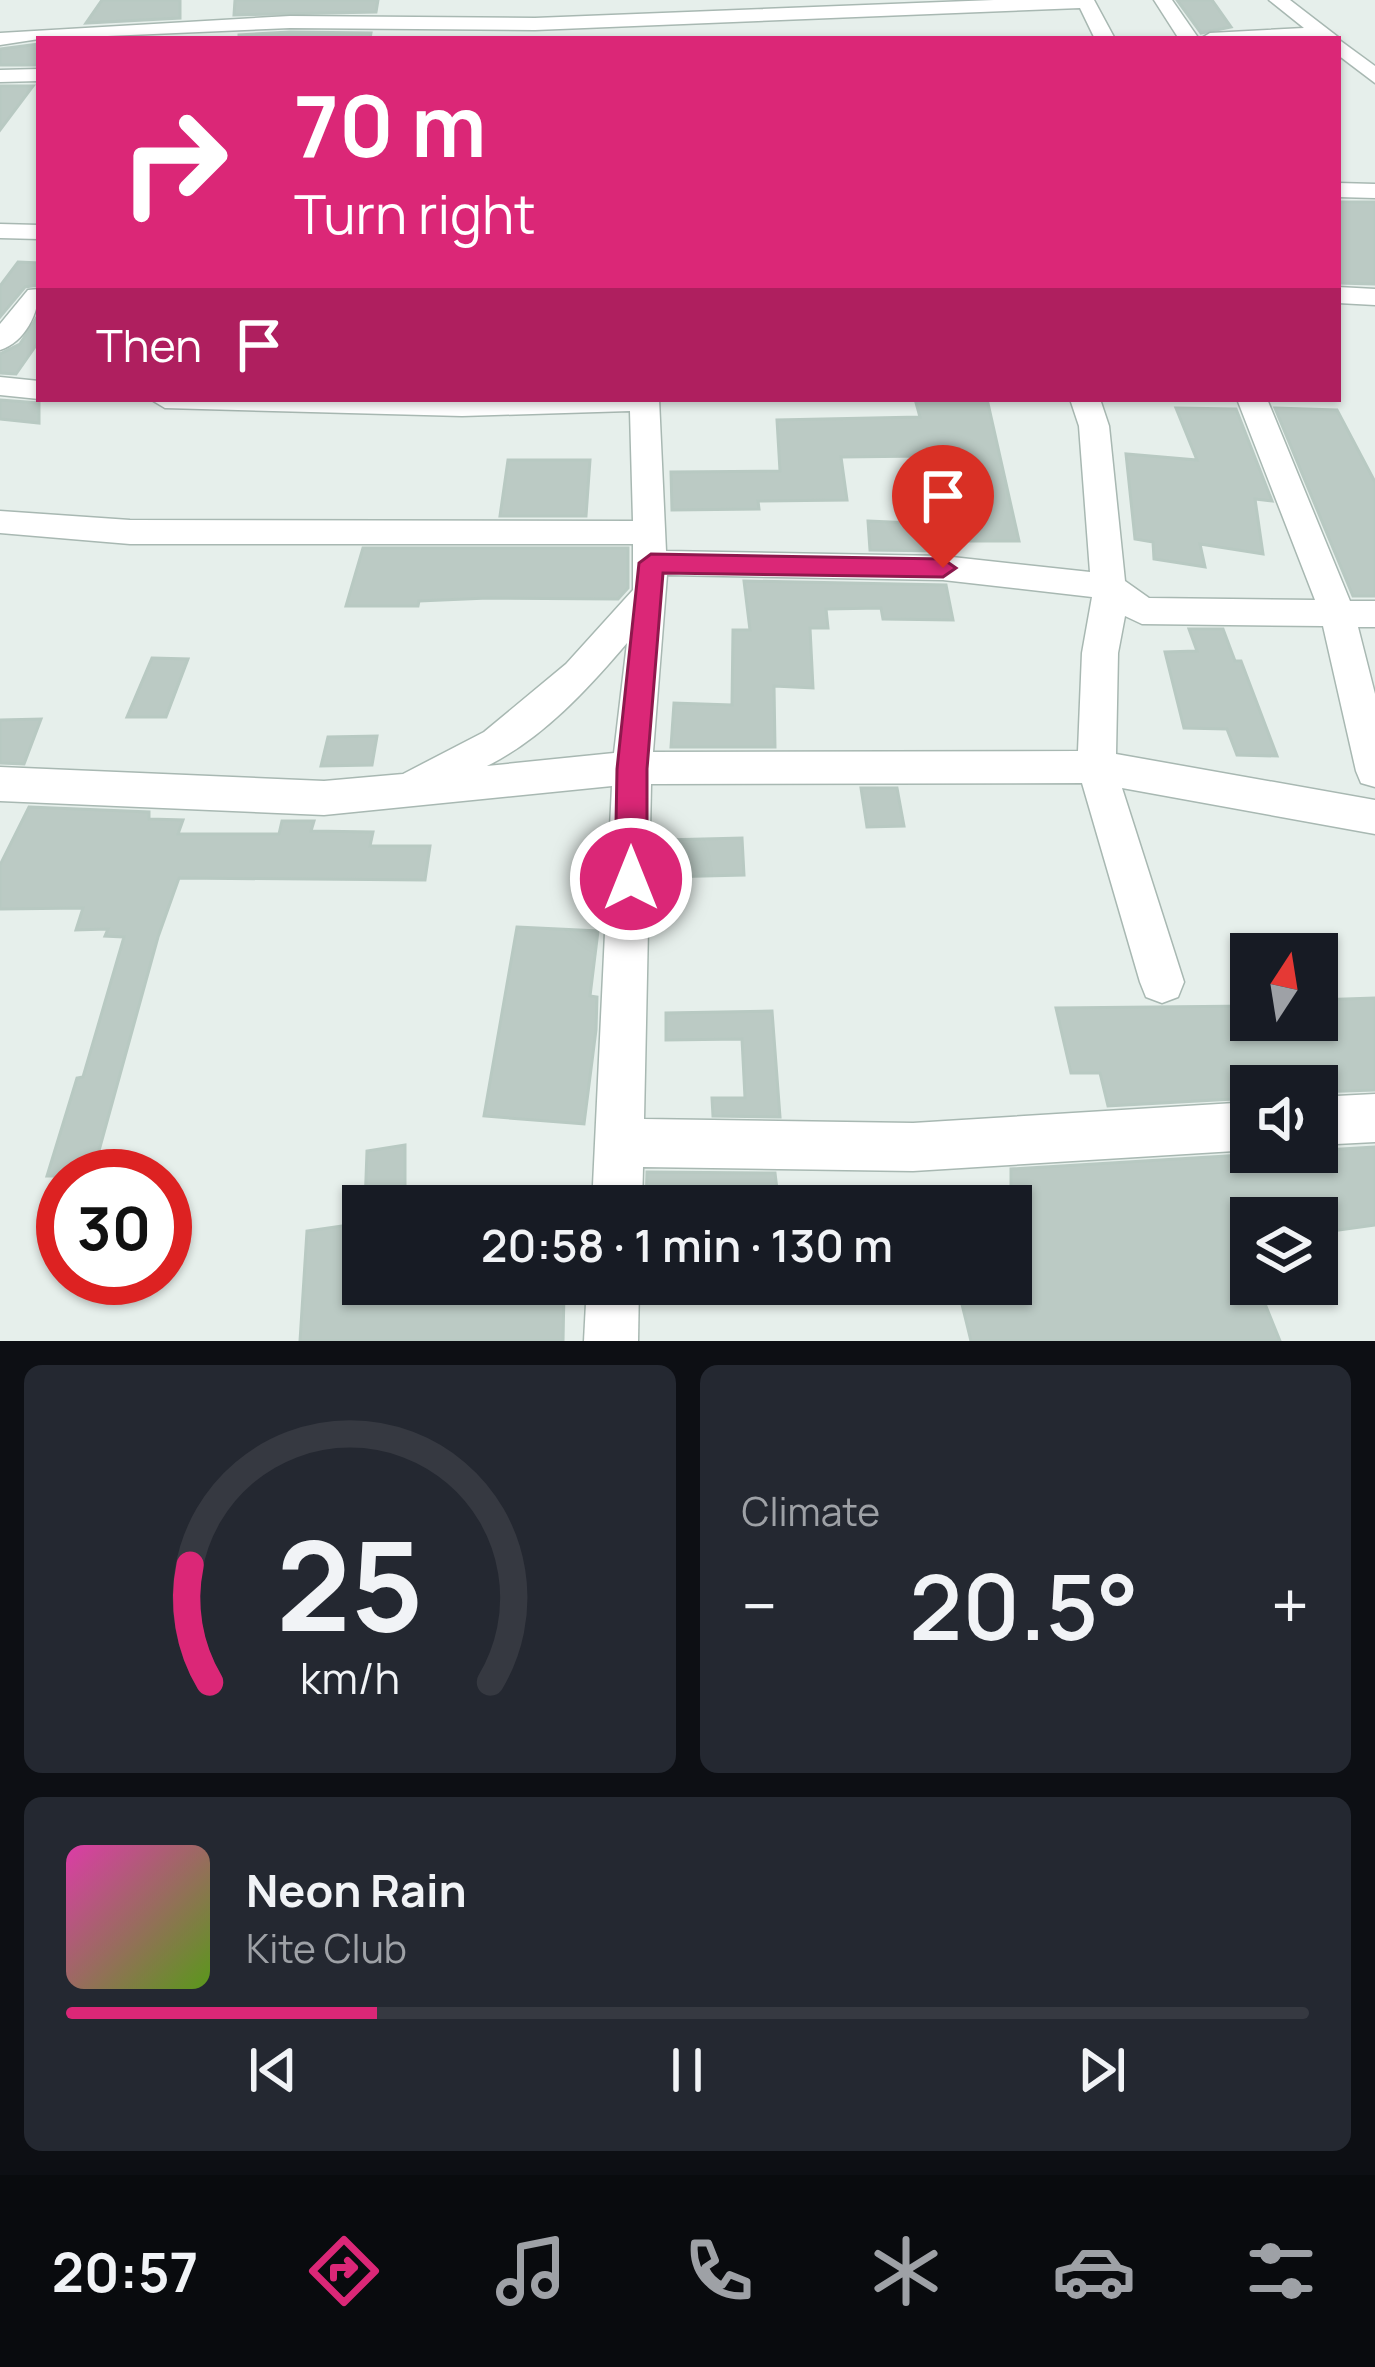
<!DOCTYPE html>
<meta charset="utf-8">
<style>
body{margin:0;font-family:Manrope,sans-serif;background:#242831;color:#f1f3f6;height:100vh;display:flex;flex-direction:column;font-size:45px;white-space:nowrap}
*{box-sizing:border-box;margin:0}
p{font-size:39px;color:#9ea1a6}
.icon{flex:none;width:66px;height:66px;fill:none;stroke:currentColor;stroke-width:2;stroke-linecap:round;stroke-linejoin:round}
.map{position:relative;height:1341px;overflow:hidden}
.drawer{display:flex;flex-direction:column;gap:24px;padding:24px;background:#0d0f14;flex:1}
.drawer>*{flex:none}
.hud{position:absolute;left:36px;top:36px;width:1305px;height:366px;border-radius:0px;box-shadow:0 3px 9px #0004;background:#db2777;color:#fff;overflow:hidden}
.needle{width:78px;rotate:12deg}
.tools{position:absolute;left:1230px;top:933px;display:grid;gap:24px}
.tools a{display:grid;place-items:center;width:108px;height:108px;border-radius:0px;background:#171b24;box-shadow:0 3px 9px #0004;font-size:60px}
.speed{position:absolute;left:36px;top:1149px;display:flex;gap:24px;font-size:60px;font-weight:700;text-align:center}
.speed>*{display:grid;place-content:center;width:156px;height:156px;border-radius:50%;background:#171b24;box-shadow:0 3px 9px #0004;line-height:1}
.speed .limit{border:18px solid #d22;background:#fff;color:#111}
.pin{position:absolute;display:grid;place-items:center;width:102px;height:102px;color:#fff;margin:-123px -51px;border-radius:50% 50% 50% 0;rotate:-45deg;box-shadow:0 0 12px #0007}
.pin .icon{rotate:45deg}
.me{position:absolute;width:132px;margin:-66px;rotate:0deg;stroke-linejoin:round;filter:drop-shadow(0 0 9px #0008)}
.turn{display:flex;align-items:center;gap:42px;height:252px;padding:0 60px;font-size:54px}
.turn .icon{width:156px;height:156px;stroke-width:2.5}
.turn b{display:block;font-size:84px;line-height:102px}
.then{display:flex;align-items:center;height:114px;padding:0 60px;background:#0003;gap:24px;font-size:45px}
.big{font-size:90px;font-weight:600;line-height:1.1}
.drawer .card{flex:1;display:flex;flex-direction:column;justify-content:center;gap:18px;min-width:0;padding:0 42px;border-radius:18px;background:#242831}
.drawer .dial{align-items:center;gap:0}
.dial svg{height:312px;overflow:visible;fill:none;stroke:#363941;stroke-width:7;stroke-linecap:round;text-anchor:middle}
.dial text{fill:#f1f3f6;stroke:none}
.song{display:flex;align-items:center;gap:36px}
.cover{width:144px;height:144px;border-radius:18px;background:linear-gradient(135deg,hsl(320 70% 55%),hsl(90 70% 35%))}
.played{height:12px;border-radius:6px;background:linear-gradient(90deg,#db2777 25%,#363941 25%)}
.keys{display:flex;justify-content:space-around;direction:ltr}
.heat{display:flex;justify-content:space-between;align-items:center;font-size:66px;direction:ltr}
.drawer .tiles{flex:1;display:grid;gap:24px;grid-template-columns:1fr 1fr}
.card:last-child{grid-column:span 2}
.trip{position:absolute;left:342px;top:1185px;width:690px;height:120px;border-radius:0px;background:#171b24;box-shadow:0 3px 9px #0004;font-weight:600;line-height:120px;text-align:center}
.tab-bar{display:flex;height:192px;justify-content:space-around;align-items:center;background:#090b0e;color:#9ea1a6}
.tab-bar .icon{width:84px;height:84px}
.tab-bar .active{color:#db2777}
.tab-bar b{font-size:54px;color:#f1f3f6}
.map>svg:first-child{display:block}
.building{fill:#bbcac4;stroke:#b8c9c2;stroke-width:3}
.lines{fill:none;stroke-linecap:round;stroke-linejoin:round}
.minor-casing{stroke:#a8b8b2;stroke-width:3}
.minor{fill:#fff;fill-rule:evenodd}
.route{fill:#db2777;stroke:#8e194d;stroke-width:3}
</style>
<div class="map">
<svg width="1375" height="1341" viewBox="0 0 1375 1341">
<rect width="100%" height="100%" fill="#e6efeb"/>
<g class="building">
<path d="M102,0H180V18L86,23Z"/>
<path d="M235,0H378L376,12L234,15Z"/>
<path d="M1177,0H1212L1231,27L1201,33Z"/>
<path d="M290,32L371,33L370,39H239V35Z"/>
<path d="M39,44V65H0V49Z"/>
<path d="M0,86H33L0,130Z"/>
<path d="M1338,202H1375V284L1338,283Z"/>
<path d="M18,262L39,263V285L25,287L0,317V286Z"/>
<path d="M39,314V341L16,374L0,373V354L20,344Z"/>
<path d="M915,399H987L1019,541H946L925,456L841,457L847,500L758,501L759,509L672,510L671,472L780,471L777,420L920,417Z"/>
<path d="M0,400L39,403V423L0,419Z"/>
<path d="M1176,408L1236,409L1272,501L1255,499L1263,554L1200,544L1205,567L1154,559L1153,542L1135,539L1126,454L1197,460Z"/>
<path d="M1275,408L1337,410L1375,482V596H1353Z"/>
<path d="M508,460H590L586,516H500Z"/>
<path d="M868,521L934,524L940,551L870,550Z"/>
<path d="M363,548H628V588L618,599L488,598L419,601L418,606H346Z"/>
<path d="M744,581L946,585L953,620L883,619L881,608L826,609L828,628H810L813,688L774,686L775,747H671L674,703L732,705L733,630H750Z"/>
<path d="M1189,629H1223L1235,661H1241L1277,756L1237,755L1227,729L1184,728L1165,652L1197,651Z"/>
<path d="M152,658L188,659L166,717H127Z"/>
<path d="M41,719L24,764L0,763V720Z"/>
<path d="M377,736L372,765L321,766L328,737Z"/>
<path d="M861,788H897L904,826L867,827Z"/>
<path d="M29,807L149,812V819L183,820L178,834H279L282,821H314L311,831L373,832L370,846H430L425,880L179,878L158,937L92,1176H47L77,1078L83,1077L124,937L105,936L108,929L76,930L83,908L0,909V865Z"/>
<path d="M742,838L744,875L664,877V840Z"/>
<path d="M517,927L598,931L590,996L597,997L596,1030L584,1124L484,1116Z"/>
<path d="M1375,998V1090L1317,1092V1086H1251V1098L1108,1106L1100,1073H1071L1056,1008L1251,1006V1020H1317V1000Z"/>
<path d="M772,1011L780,1117L713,1116L712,1098H745L742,1039L666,1040V1013Z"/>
<path d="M405,1145V1206H365L367,1151Z"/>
<path d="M1375,1147V1225L1317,1233V1218H1251V1284H1257L1280,1341H971L957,1284H1011V1169Z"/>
<path d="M647,1172L775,1173L779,1206H646Z"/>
<path d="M363,1223V1284H417V1294L510,1284L513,1296L564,1291L563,1341H300L307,1231Z"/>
</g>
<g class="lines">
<defs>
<g id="minor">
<path d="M994,0H1094L1115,39H1095L1080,8L535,30L290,28L39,39L0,45V33L290,16L535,18Z"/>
<path d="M1154,0H1172L1199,39H1179Z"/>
<path d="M1269,0H1290L1338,37L1200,39L1210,33L1304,28Z"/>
<path d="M1338,39L1375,66V83L1338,55Z"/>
<path d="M39,69V81L0,82V70Z"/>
<path d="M1338,183L1375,184V198L1338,197Z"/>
<path d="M0,224L39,225V239L0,238Z"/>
<path d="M1338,287L1375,289V305L1338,303Z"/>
<path d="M39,289C39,313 25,342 0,350V324L28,290Z"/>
<path d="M0,377L39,381V399L0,395Z"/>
<path d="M150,399H659L666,551L943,556L1090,572L1079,426L1070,399H1100L1109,426L1125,581L1149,598L1315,600L1237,399H1267L1350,601H1375V627H1358L1375,694V787L1361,783L1356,771L1323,626L1142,624L1125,616L1118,653L1116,754L1375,800V834L1122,788L1184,982L1178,997L1162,1003L1146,997L1140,982L1082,783L651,784L644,1119L913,1123L1251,1102V1150L913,1171L643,1167L642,1206H592L612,786L324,815L0,801V767L324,781L403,774L484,732L566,664L633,590V544H130L0,533V511L130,520L633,521L630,411L462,416L165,408ZM667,575L943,580L1092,597L1082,653L1078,751L653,752ZM627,643L614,753L487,766C542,739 588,689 627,643Z"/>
<path d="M1375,1094V1142L1317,1145V1097Z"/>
<path d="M587,1284H639L638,1341H584Z"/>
</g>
</defs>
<use href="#minor" class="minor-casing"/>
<use href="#minor" class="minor"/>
</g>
<path class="route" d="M651,554L943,559L956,568L943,577L663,573L647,769V879L642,889L631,894L620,889L615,879L617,769L639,563Z"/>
</svg>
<div class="tools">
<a><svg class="needle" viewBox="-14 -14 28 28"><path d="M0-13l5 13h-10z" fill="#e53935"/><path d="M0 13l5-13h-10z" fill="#9ea1a6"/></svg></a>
<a><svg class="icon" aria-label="sound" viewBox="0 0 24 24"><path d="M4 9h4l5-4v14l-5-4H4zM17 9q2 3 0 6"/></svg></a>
<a><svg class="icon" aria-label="layers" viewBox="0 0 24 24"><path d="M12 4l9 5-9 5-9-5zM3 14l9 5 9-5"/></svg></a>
</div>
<div class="speed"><div class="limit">30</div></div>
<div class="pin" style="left:943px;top:568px;background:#d93025"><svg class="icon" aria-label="arrive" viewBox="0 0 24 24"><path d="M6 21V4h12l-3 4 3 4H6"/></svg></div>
<svg class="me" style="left:631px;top:879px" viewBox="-20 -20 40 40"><circle r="17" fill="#db2777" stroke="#fff" stroke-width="3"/><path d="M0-11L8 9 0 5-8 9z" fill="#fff"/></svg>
<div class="trip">20:58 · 1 min · 130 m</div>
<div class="hud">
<div class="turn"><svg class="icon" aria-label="right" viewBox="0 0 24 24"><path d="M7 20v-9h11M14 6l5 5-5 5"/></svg><div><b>70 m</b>Turn right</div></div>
<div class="then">Then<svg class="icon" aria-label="arrive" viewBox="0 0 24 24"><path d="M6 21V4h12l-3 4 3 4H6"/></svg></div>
</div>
</div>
<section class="drawer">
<div class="tiles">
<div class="card dial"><svg viewBox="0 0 100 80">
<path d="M14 69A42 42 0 1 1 86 69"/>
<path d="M14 69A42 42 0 0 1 9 39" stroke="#db2777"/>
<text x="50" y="56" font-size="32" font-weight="700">25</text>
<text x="50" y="72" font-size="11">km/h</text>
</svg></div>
<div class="card"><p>Climate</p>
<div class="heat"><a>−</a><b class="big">20.5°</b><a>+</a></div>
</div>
<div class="card">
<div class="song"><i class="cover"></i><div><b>Neon Rain</b><p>Kite Club</p></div></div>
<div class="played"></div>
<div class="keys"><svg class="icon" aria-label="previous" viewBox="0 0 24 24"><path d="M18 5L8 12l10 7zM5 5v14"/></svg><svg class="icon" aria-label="pause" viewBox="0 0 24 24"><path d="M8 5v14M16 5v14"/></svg><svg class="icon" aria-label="next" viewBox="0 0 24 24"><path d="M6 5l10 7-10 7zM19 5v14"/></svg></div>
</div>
</div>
</section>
<nav class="tab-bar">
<b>20:57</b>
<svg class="icon active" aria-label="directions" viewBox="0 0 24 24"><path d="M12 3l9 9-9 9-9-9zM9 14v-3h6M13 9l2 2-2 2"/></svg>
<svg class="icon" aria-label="music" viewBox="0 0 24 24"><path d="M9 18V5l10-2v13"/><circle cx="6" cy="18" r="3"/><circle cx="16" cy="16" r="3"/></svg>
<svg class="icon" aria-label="phone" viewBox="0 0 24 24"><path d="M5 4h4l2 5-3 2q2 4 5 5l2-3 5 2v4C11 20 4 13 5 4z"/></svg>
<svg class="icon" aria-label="climate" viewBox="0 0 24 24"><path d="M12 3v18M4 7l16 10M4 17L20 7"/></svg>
<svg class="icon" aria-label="car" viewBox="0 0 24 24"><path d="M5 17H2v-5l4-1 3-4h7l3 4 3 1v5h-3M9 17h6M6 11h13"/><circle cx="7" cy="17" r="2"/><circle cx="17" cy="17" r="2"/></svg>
<svg class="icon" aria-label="filters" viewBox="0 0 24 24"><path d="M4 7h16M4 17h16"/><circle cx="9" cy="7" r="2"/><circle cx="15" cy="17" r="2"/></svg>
</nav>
